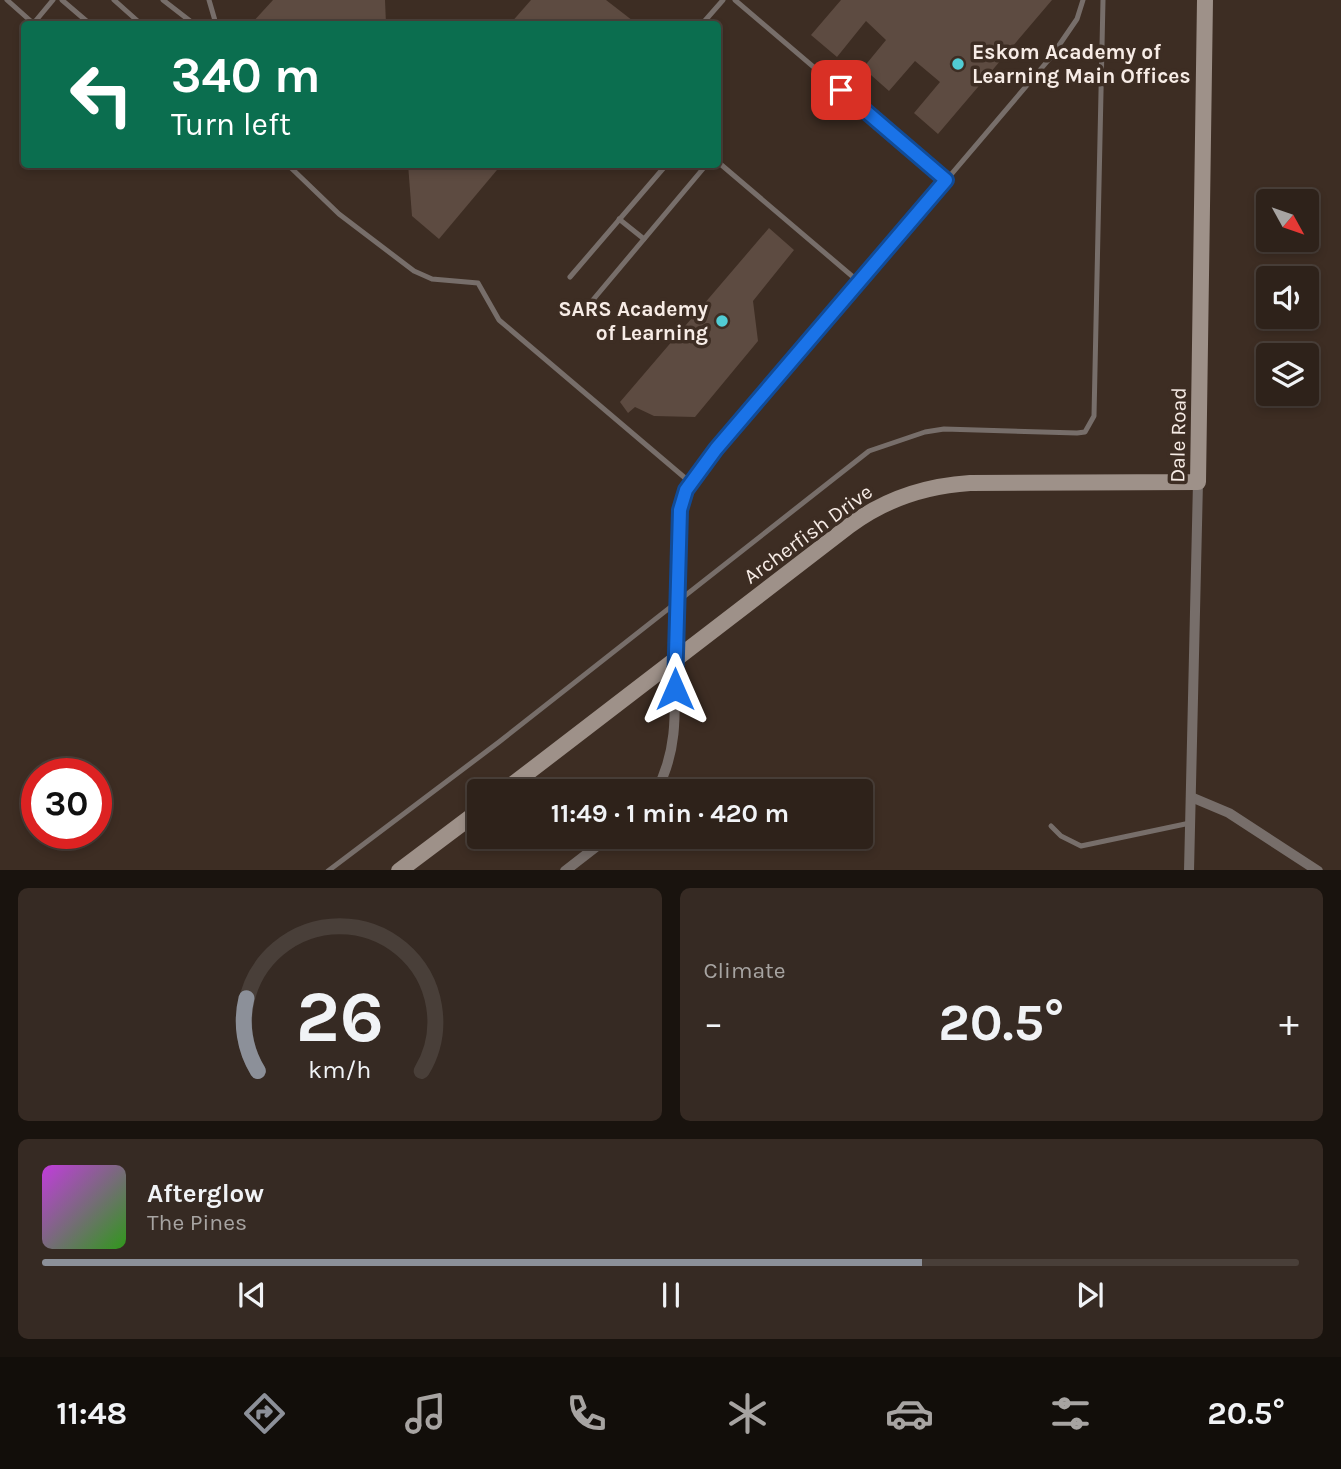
<!DOCTYPE html>
<meta charset="utf-8">
<style>
body{margin:0;font-family:Karla,sans-serif;background:#362a23;color:#f1f3f6;height:100vh;display:flex;flex-direction:column;font-size:26px;white-space:nowrap}
*{box-sizing:border-box;margin:0}
p{font-size:23px;color:#a7a4a2}
.icon{flex:none;width:38px;height:38px;fill:none;stroke:currentColor;stroke-width:2;stroke-linecap:round;stroke-linejoin:round}
.map{position:relative;height:870px;overflow:hidden}
.sheet{display:flex;flex-direction:column;gap:18px;padding:18px;background:#19130e;flex:1}
.sheet>*{flex:none}
.top-card{position:absolute;left:21px;top:21px;width:700px;height:147px;border-radius:7px;box-shadow:0 4px 10px #0003,0 0 0 2px #493f39;background:#0b6e4f;color:#fff;overflow:hidden}
.needle{width:46px;rotate:130deg}
.tools{position:absolute;left:1256px;top:189px;display:grid;gap:14px}
.tools a{display:grid;place-items:center;width:63px;height:63px;border-radius:7px;background:#2e221a;box-shadow:0 4px 10px #0003,0 0 0 2px #493f39;font-size:35px}
.speed{position:absolute;left:21px;top:758px;display:flex;gap:14px;font-size:35px;font-weight:700;text-align:center}
.speed>*{display:grid;place-content:center;width:91px;height:91px;border-radius:50%;background:#2e221a;box-shadow:0 4px 10px #0003,0 0 0 2px #493f39;line-height:1}
.speed .limit{border:10px solid #d22;background:#fff;color:#111}
.pin{position:absolute;display:grid;place-items:center;width:60px;height:60px;color:#fff;margin:-30px;border-radius:14px;box-shadow:0 4px 10px #0006}
.me{position:absolute;width:77px;margin:-38px;rotate:0deg;stroke-linejoin:round;filter:drop-shadow(0 0 5px #0008)}
.turn{display:flex;align-items:center;gap:24px;height:147px;padding:0 35px;font-size:32px}
.turn .icon{width:91px;height:91px;stroke-width:2.5}
.turn b{display:block;font-size:49px;line-height:60px}
.big{font-size:52px;font-weight:700;line-height:1.1}
.sheet .card{flex:1;display:flex;flex-direction:column;justify-content:center;gap:10px;min-width:0;padding:0 24px;border-radius:10px;background:#362a23}
.sheet .dial{align-items:center;gap:0}
.dial svg{height:182px;overflow:visible;fill:none;stroke:#493f39;stroke-width:7;stroke-linecap:round;text-anchor:middle}
.dial text{fill:#f1f3f6;stroke:none}
.song{display:flex;align-items:center;gap:21px}
.cover{width:84px;height:84px;border-radius:10px;background:linear-gradient(135deg,hsl(290 70% 55%),hsl(110 70% 35%))}
.played{height:7px;border-radius:4px;background:linear-gradient(90deg,#8c9099 70%,#493f39 70%)}
.keys{display:flex;justify-content:space-around;direction:ltr}
.heat{display:flex;justify-content:space-between;align-items:center;font-size:38px;direction:ltr}
.sheet .tiles{flex:1;display:grid;gap:18px;grid-template-columns:1fr 1fr}
.card:last-child{grid-column:span 2}
.trip{position:absolute;left:467px;top:779px;width:406px;height:70px;border-radius:7px;background:#2e221a;box-shadow:0 4px 10px #0003,0 0 0 2px #493f39;font-weight:700;line-height:70px;text-align:center}
.dock{display:flex;height:112px;justify-content:space-around;align-items:center;background:#120e0a;color:#a7a4a2}
.dock .icon{width:49px;height:49px}
.dock .selected{color:#8c9099}
.dock b{font-size:32px;color:#f1f3f6}
.map>svg:first-child{display:block}
.building{fill:#5d4b41}
.lines{fill:none;stroke-linecap:round;stroke-linejoin:round}
.lane{stroke:#776e6a;stroke-width:5}
.street{stroke:#776e6a;stroke-width:10}
.secondary{stroke:#9e9189;stroke-width:16}
.route-casing{stroke:#114b97;stroke-width:18}
.route{stroke:#1a73e8;stroke-width:12}
.poi-dot{fill:#51ccd4;stroke:#3d2d23;stroke-width:2.5}
.labels{text-anchor:middle;dominant-baseline:central;stroke-width:7;stroke-linejoin:round;paint-order:stroke}
.poi-label{font-size:21px;font-weight:bold;fill:#f7ece6;stroke:#3d2d23;text-anchor:start}
.street-label{font-size:21px;fill:#f7ece6;stroke:#3d2d23}
</style>
<div class="map">
<svg width="1341" height="871" viewBox="0 0 1341 871">
<rect width="100%" height="100%" fill="#3d2d23"/>
<g class="building">
<path d="M273,0H385L386,24H251Z"/>
<path d="M531,0H606L637,24H510Z"/>
<path d="M841,0H1052L938,134L914,113L940,82L915,61L889,91L863,68L886,40L866,21L837,57L811,35Z"/>
<path d="M408,164H502L439,239L412,216Z"/>
<path d="M769,228L794,250L753,301L758,341L695,417L654,416L635,407L628,413L620,402Z"/>
</g>
<g class="lines">
<g class="lane">
<path d="M7,0L34,24"/>
<path d="M62,0L90,24"/>
<path d="M114,0L141,24"/>
<path d="M163,0L194,24"/>
<path d="M209,0L216,24"/>
<path d="M735,0L946,180"/>
<path d="M33,24L53,0"/>
<path d="M702,24L723,0"/>
<path d="M718,162L859,282"/>
<path d="M287,164L339,214L414,271L432,279L478,283L499,320L691,483"/>
<path d="M619,219L644,239"/>
<path d="M570,277L667,164"/>
<path d="M592,301L707,164"/>
<path d="M674,654C677,594 666,525 698,472L1051,57L1077,19L1083,0"/>
<path d="M1051,826L1061,836L1081,846L1190,823"/>
<path d="M328,871L499,742L869,451L925,432L944,429L1077,433L1085,432L1094,416L1103,0"/>
</g>
<g class="street">
<path d="M656,791C679,750 675,706 674,661"/>
<path d="M1191,797L1229,813L1318,871"/>
<path d="M565,871L610,836"/>
<path d="M1189,871L1198,482"/>
</g>
<g class="secondary">
<path d="M504,791L849,526C885,499 924,486 970,483L1198,482L1205,0"/>
<path d="M399,871L480,810"/>
</g>
</g>
<g class="lines">
<defs>
<path id="route" d="M675,689L680,510L686,490L716,449L946,180L841,90"/>
</defs>
<use href="#route" class="route-casing"/>
<use href="#route" class="route"/>
</g>
<g class="poi-dot">
<circle cx="958" cy="64" r="7"/>
<circle cx="722" cy="321" r="7"/>
</g>
<g class="labels">
<g class="poi-label">
<text x="972" y="52">Eskom Academy of<tspan x="972" dy="24">Learning Main Offices</tspan></text>
<text x="708" y="309" text-anchor="end">SARS Academy<tspan x="708" dy="24">of Learning</tspan></text>
</g>
<g class="street-label">
<text transform="translate(1178 435) rotate(-89)">Dale Road</text>
<text transform="translate(808 534) rotate(-36)">Archerfish Drive</text>
</g>
</g>
</svg>
<div class="tools">
<a><svg class="needle" viewBox="-14 -14 28 28"><path d="M0-13l5 13h-10z" fill="#e53935"/><path d="M0 13l5-13h-10z" fill="#a7a4a2"/></svg></a>
<a><svg class="icon" aria-label="sound" viewBox="0 0 24 24"><path d="M4 9h4l5-4v14l-5-4H4zM17 9q2 3 0 6"/></svg></a>
<a><svg class="icon" aria-label="layers" viewBox="0 0 24 24"><path d="M12 4l9 5-9 5-9-5zM3 14l9 5 9-5"/></svg></a>
</div>
<div class="speed"><div class="limit">30</div></div>
<div class="pin" style="left:841px;top:90px;background:#d93025"><svg class="icon" aria-label="arrive" viewBox="0 0 24 24"><path d="M6 21V4h12l-3 4 3 4H6"/></svg></div>
<svg class="me" style="left:675px;top:689px" viewBox="-20 -20 40 40"><path d="M0-17L14 15 0 8-14 15z" fill="#1a73e8" stroke="#fff" stroke-width="4"/></svg>
<div class="trip">11:49 · 1 min · 420 m</div>
<div class="top-card">
<div class="turn"><svg class="icon" aria-label="left" viewBox="0 0 24 24"><path d="M17 20v-9H6M10 6l-5 5 5 5"/></svg><div><b>340 m</b>Turn left</div></div>
</div>
</div>
<section class="sheet">
<div class="tiles">
<div class="card dial"><svg viewBox="0 0 100 80">
<path d="M14 69A42 42 0 1 1 86 69"/>
<path d="M14 69A42 42 0 0 1 9 37" stroke="#8c9099"/>
<text x="50" y="56" font-size="32" font-weight="700">26</text>
<text x="50" y="72" font-size="11">km/h</text>
</svg></div>
<div class="card"><p>Climate</p>
<div class="heat"><a>−</a><b class="big">20.5°</b><a>+</a></div>
</div>
<div class="card">
<div class="song"><i class="cover"></i><div><b>Afterglow</b><p>The Pines</p></div></div>
<div class="played"></div>
<div class="keys"><svg class="icon" aria-label="previous" viewBox="0 0 24 24"><path d="M18 5L8 12l10 7zM5 5v14"/></svg><svg class="icon" aria-label="pause" viewBox="0 0 24 24"><path d="M8 5v14M16 5v14"/></svg><svg class="icon" aria-label="next" viewBox="0 0 24 24"><path d="M6 5l10 7-10 7zM19 5v14"/></svg></div>
</div>
</div>
</section>
<nav class="dock">
<b>11:48</b>
<svg class="icon selected" aria-label="directions" viewBox="0 0 24 24"><path d="M12 3l9 9-9 9-9-9zM9 14v-3h6M13 9l2 2-2 2"/></svg>
<svg class="icon" aria-label="music" viewBox="0 0 24 24"><path d="M9 18V5l10-2v13"/><circle cx="6" cy="18" r="3"/><circle cx="16" cy="16" r="3"/></svg>
<svg class="icon" aria-label="phone" viewBox="0 0 24 24"><path d="M5 4h4l2 5-3 2q2 4 5 5l2-3 5 2v4C11 20 4 13 5 4z"/></svg>
<svg class="icon" aria-label="climate" viewBox="0 0 24 24"><path d="M12 3v18M4 7l16 10M4 17L20 7"/></svg>
<svg class="icon" aria-label="car" viewBox="0 0 24 24"><path d="M5 17H2v-5l4-1 3-4h7l3 4 3 1v5h-3M9 17h6M6 11h13"/><circle cx="7" cy="17" r="2"/><circle cx="17" cy="17" r="2"/></svg>
<svg class="icon" aria-label="filters" viewBox="0 0 24 24"><path d="M4 7h16M4 17h16"/><circle cx="9" cy="7" r="2"/><circle cx="15" cy="17" r="2"/></svg>
<b>20.5°</b>
</nav>
